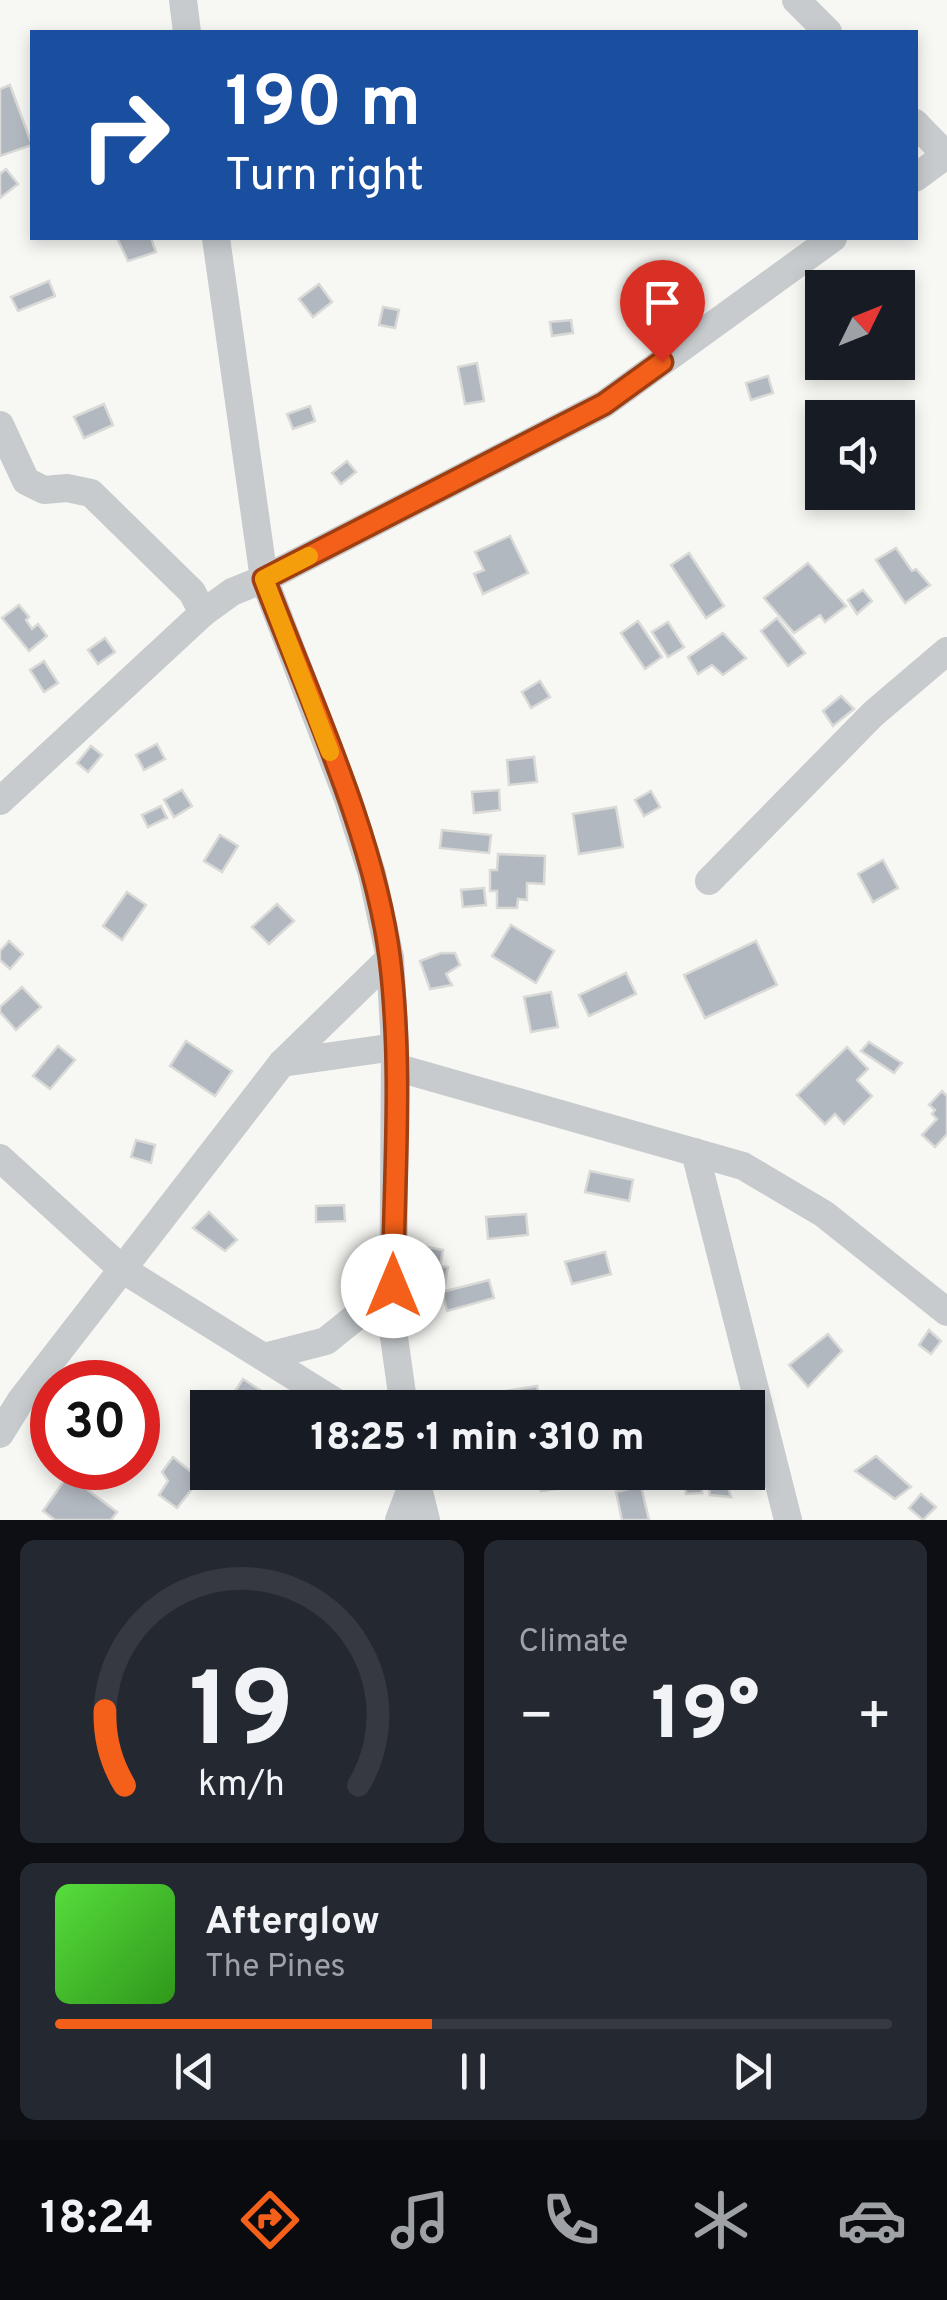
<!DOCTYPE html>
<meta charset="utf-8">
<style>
body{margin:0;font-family:Overpass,sans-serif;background:#242831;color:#f1f3f6;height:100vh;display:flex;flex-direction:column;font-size:38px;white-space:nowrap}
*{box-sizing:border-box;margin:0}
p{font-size:32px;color:#9ea1a6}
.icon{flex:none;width:55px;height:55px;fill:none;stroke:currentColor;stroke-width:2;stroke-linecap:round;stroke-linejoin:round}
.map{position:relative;height:1520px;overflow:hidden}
.panel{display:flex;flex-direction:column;gap:20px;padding:20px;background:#0d0f14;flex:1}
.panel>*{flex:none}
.top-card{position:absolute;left:30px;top:30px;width:888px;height:210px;border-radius:0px;box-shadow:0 5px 15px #0003;background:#1a4fa0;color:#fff;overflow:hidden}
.needle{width:65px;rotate:47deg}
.controls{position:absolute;left:805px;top:270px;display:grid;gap:20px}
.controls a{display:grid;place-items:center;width:110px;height:110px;border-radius:0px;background:#171b24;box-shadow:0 5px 15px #0003;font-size:50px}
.speed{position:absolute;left:30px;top:1360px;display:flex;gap:20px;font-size:50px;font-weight:700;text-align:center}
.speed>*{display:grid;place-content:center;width:130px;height:130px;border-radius:50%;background:#171b24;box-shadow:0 5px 15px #0003;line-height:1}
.speed .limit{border:15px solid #d22;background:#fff;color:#111}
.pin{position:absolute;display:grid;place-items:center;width:85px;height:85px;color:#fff;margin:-102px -42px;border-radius:50% 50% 50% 0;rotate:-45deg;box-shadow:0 0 10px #0007}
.pin .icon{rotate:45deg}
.me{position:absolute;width:110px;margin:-55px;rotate:0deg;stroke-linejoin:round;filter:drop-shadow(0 0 8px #0008)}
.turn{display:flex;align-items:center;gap:35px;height:210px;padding:0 30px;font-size:45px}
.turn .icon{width:130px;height:130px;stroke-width:2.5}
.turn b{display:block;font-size:70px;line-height:85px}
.big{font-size:75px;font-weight:800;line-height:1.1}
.panel .tile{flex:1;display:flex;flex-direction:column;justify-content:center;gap:15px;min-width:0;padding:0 35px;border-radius:15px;background:#242831}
.panel .dial{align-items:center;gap:0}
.dial svg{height:260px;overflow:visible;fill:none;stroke:#363941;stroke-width:7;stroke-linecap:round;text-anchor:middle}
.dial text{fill:#f1f3f6;stroke:none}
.song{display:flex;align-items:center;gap:30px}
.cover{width:120px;height:120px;border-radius:15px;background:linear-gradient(135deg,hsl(110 70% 55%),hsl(110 70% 35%))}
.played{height:10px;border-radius:5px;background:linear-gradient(90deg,#f46019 45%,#363941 45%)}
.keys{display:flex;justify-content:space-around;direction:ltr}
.heat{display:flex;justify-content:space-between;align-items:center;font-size:55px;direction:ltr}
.panel .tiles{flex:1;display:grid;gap:20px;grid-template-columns:1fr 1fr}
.tile:last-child{grid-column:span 2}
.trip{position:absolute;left:190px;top:1390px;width:575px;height:100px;border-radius:0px;background:#171b24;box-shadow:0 5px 15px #0003;font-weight:800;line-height:100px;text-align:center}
.dock{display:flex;height:160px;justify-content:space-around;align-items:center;background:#090b0e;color:#9ea1a6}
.dock .icon{width:70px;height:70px}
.dock .current{color:#f46019}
.dock b{font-size:45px;color:#f1f3f6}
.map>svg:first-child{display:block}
.building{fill:#b1b8bf;stroke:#d9d9d7;stroke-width:2.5}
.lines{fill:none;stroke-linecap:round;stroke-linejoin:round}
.minor{stroke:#c7cbce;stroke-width:28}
.route-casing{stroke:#9f3e10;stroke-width:25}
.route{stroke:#f46019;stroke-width:18}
.slow{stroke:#f59e0b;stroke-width:18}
</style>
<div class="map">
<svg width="947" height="1520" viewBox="0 0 947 1520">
<rect width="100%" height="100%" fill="#f7f8f4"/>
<g class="building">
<path d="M10,85L32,145L0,156V89Z"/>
<path d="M6,169L18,184L0,198V174Z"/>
<path d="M117,238H151L156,252L128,261Z"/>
<path d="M49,281L55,296L18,311L11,297Z"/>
<path d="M679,283L701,284L700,299L679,298Z"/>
<path d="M319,284L332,302L313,317L299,299Z"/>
<path d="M383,307L399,310L395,328L379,325Z"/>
<path d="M571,320L573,333L552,336L550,322Z"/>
<path d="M477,363L484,401L465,404L458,367Z"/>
<path d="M768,376L773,393L751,400L746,383Z"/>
<path d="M104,404L113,425L84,438L74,417Z"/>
<path d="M310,406L315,421L293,429L287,414Z"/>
<path d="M347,461L356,472L341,484L332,473Z"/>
<path d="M510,536L528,573L483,594L474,574L484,570L475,552Z"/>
<path d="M896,548L912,571L916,569L930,585L905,603L876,560Z"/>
<path d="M689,553L724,606L706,618L671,565Z"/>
<path d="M808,563L846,606L825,622L820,615L794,633L764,598Z"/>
<path d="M863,590L872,601L857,614L848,600Z"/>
<path d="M19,605L29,617L26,620L32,629L38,624L47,636L29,651L2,618Z"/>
<path d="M777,618L805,653L788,666L761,631Z"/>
<path d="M638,621L662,657L645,669L621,633Z"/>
<path d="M668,622L684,647L668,657L652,632Z"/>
<path d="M723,633L746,658L723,675L712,665L698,674L688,657Z"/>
<path d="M105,638L115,652L98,664L88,650Z"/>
<path d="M44,661L58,683L44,692L30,670Z"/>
<path d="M540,681L550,697L531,708L522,692Z"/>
<path d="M841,696L854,709L833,726L823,711Z"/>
<path d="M157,744L165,759L144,770L136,755Z"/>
<path d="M91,746L102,755L88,772L77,763Z"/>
<path d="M534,757L537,782L509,785L507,760Z"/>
<path d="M182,790L192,806L174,817L164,800Z"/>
<path d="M499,790L500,810L474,813L472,792Z"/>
<path d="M651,791L660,807L644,816L635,800Z"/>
<path d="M161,806L167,818L148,827L142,815Z"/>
<path d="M616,807L623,847L579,854L573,814Z"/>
<path d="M442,830L491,835L489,853L440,848Z"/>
<path d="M220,835L238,846L222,872L204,861Z"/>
<path d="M498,854L545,856L544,884L527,883V900L518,899L517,908H497V891H490V870H497Z"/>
<path d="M883,860L898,888L873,902L858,874Z"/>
<path d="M484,888L486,905L463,907L461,890Z"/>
<path d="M127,892L146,905L122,940L103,926Z"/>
<path d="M277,904L294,921L269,944L252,927Z"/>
<path d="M511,925L554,951L536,983L492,956Z"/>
<path d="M9,941L23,954L10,969L0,960V951Z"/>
<path d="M756,941L777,985L705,1018L684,975Z"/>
<path d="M441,953H455L460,965L446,974L452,985L430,989L420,961Z"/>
<path d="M626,973L636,994L589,1016L579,995Z"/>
<path d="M22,987L41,1007L16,1030L0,1012V1007Z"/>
<path d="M551,992L558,1027L531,1032L524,997Z"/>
<path d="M186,1041L232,1071L215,1096L170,1066Z"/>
<path d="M869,1042L902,1063L894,1073L861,1051Z"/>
<path d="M58,1046L75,1060L50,1089L33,1076Z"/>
<path d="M847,1047L868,1069L857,1080L872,1096L844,1124L835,1114L825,1124L797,1095Z"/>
<path d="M942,1091L947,1096V1134L935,1147L922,1135L937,1119L932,1114L935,1110L929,1105Z"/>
<path d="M136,1140L155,1145L151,1163L131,1157Z"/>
<path d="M590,1171L633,1180L629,1201L585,1192Z"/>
<path d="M344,1205L345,1221L316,1222V1206Z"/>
<path d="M209,1212L237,1240L225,1251L193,1228Z"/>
<path d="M526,1214L528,1235L488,1239L486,1217Z"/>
<path d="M427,1247L443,1250L440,1266L448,1267L445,1284L427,1280L429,1264L424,1263Z"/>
<path d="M605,1252L611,1274L572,1284L565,1262Z"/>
<path d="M489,1280L494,1298L447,1311L442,1292Z"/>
<path d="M929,1330L941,1341L931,1354L919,1345Z"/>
<path d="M828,1334L842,1351L808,1387L789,1365Z"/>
<path d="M243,1379L260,1390L250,1408L232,1396Z"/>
<path d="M537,1386L541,1405L502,1408L499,1392Z"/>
<path d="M876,1456L911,1487L895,1499L855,1471Z"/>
<path d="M173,1457L200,1479L177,1508L159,1495L168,1481L162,1472Z"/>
<path d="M538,1472H579L581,1485L541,1491Z"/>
<path d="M68,1475L117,1512L111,1520H55L43,1511Z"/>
<path d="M685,1476H701L702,1493L686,1494Z"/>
<path d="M725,1477L731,1497L710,1495L708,1482Z"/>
<path d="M641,1486L649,1520H622L616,1492Z"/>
<path d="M921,1494L936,1507L923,1520L909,1508Z"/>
</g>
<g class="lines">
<g class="minor">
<path d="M183,0L187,32"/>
<path d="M796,0L828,32"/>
<path d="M915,123L947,156"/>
<path d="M915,178L946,155"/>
<path d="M216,238L264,579L348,799L372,874L390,958L395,1047L393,1330L404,1408"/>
<path d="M0,425L26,481L44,490L67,488L91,493L192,592L203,613"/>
<path d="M0,801L203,613L232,592L264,579L604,404L833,238"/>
<path d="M709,881L873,714L947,651"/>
<path d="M282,1063L395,1047"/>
<path d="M395,1067L743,1166L824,1214L947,1312"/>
<path d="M695,1152L788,1520"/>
<path d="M0,1158L122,1269L345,1408"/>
<path d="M264,1357L326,1341L393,1287"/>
<path d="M0,1434L21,1400L282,1063L390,958"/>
<path d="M414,1472L426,1520"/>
<path d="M399,1520L415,1478"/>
</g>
</g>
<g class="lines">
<defs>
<path id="route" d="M393,1286C394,1179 403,1067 390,960C375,837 308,695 264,579L604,404L662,362"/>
</defs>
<use href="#route" class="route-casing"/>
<use href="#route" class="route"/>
<path class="slow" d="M309,556L264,579L330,752"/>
</g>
</svg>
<div class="controls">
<a><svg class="needle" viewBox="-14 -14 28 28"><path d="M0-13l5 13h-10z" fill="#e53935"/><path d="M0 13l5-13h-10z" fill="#9ea1a6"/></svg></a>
<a><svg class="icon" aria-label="sound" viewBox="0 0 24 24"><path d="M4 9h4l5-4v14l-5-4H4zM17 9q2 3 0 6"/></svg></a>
</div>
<div class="speed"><div class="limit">30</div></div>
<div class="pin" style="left:662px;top:362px;background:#d93025"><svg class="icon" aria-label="arrive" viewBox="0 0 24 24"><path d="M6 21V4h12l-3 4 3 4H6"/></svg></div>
<svg class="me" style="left:393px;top:1286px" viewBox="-20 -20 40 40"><circle r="19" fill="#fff"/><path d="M0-13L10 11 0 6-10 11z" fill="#f46019"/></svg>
<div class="trip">18:25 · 1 min · 310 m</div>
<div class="top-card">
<div class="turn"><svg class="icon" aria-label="right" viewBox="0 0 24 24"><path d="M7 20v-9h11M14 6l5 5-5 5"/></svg><div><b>190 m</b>Turn right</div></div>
</div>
</div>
<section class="panel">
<div class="tiles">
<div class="tile dial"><svg viewBox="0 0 100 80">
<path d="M14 69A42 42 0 1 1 86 69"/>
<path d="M14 69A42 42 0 0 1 8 46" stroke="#f46019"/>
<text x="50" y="56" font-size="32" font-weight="700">19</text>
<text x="50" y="72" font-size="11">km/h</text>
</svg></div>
<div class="tile"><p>Climate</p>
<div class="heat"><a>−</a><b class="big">19°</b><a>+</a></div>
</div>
<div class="tile">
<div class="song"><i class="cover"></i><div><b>Afterglow</b><p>The Pines</p></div></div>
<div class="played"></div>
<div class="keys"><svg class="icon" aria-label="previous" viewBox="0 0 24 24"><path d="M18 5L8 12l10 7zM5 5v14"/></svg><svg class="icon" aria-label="pause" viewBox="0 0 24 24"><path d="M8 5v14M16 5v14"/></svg><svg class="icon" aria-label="next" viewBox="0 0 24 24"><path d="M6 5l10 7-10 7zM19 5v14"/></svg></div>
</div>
</div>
</section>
<nav class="dock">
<b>18:24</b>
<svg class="icon current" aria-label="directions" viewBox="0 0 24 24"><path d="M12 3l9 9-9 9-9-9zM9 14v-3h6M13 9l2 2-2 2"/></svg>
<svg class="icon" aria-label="music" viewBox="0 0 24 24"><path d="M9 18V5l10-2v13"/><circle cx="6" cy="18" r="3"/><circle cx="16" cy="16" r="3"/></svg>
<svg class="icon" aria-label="phone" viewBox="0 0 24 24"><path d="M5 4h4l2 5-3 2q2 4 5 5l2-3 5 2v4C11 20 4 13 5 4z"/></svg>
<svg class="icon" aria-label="climate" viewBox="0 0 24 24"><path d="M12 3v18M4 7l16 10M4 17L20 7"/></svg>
<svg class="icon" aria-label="car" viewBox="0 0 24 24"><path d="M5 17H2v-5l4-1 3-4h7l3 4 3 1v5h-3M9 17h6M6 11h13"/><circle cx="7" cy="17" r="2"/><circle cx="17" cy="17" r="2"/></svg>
</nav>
